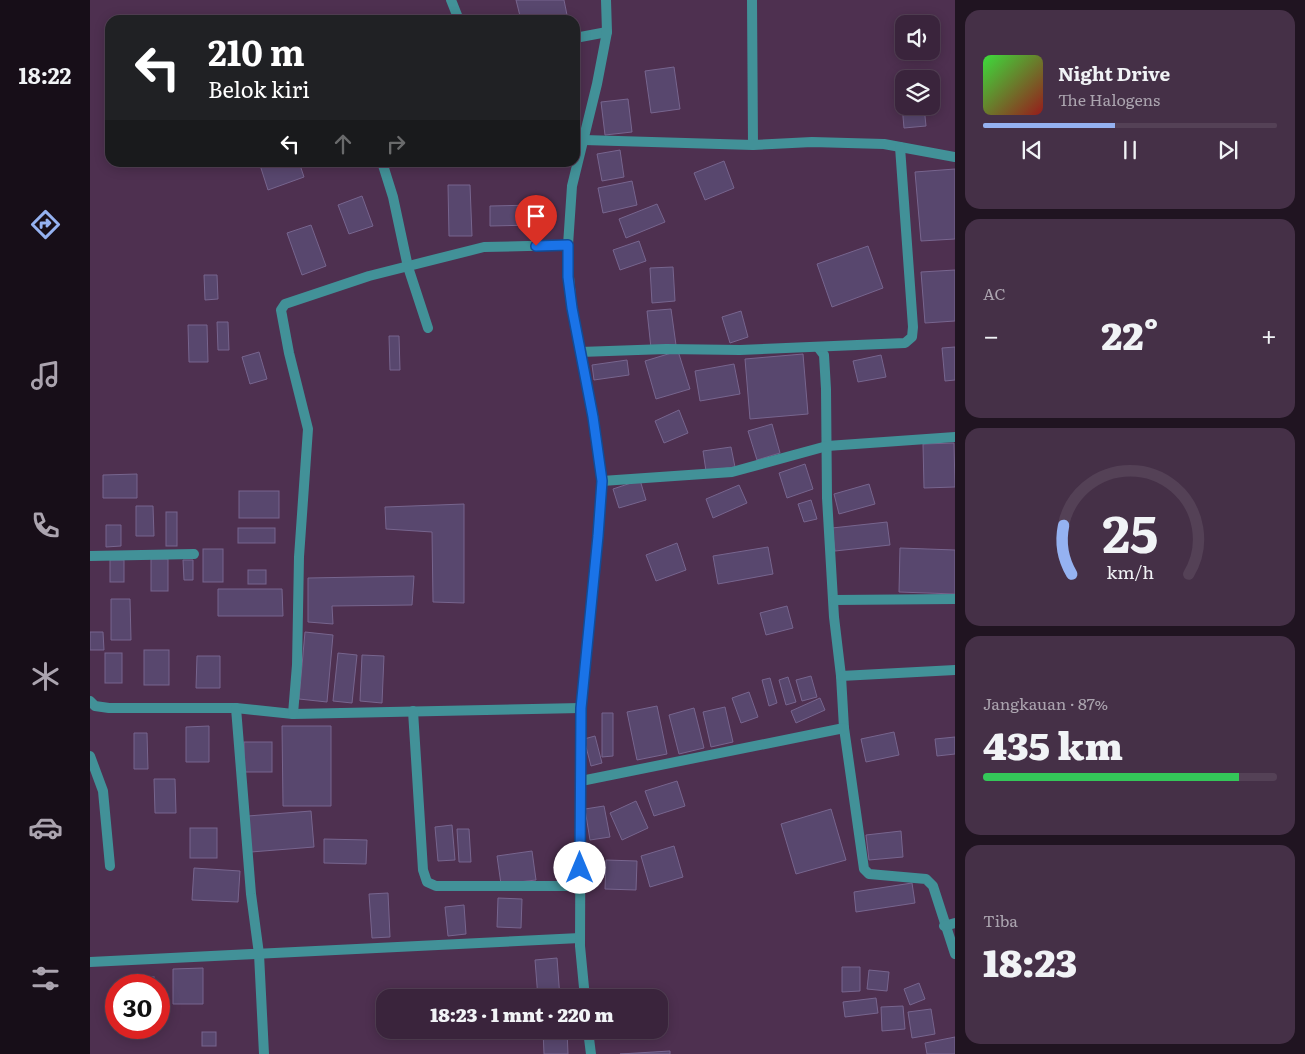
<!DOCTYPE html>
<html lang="id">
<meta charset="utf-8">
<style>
body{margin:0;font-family:Literata,serif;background:#453047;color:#f1f3f6;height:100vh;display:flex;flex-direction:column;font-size:19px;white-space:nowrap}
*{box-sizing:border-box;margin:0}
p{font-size:16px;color:#aba4af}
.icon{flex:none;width:28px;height:28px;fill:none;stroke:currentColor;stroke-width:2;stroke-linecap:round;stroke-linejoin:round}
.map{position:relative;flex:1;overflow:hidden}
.side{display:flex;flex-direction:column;gap:10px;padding:10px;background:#201421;width:350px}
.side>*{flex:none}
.top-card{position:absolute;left:15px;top:15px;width:475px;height:152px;border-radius:15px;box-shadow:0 2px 12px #0003,0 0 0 1px #544156;background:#202124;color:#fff;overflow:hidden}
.buttons{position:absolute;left:805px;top:15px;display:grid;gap:10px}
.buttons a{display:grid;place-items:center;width:45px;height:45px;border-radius:10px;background:#3a243c;box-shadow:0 2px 12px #0003,0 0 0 1px #544156;font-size:25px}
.speed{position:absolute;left:15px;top:974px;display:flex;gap:10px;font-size:25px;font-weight:700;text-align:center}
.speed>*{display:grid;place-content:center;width:65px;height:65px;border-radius:50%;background:#3a243c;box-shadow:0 2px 12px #0003,0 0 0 1px #544156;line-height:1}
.speed .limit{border:8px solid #d22;background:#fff;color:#111}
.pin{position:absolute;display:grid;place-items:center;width:42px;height:42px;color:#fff;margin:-51px -21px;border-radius:50% 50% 50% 0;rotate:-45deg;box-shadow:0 0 5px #0007}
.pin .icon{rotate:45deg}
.me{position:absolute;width:55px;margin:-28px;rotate:0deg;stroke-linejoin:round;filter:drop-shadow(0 0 4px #0008)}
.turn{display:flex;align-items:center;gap:18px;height:105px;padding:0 20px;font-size:22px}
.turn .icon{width:65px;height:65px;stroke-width:2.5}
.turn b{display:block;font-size:35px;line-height:42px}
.lanes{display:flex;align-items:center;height:48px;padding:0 20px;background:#0003;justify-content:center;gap:25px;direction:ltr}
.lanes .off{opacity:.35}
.big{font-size:38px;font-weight:800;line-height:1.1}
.side .tile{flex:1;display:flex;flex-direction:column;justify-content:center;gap:8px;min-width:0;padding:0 18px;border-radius:15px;background:#453047}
.side .dial{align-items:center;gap:0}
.dial svg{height:130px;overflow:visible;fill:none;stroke:#544156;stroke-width:7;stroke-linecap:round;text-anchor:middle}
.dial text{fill:#f1f3f6;stroke:none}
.song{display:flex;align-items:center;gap:15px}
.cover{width:60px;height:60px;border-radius:8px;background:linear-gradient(135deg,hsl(120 70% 55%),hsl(0 70% 35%))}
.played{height:5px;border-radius:2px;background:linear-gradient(90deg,#95b2f1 45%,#544156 45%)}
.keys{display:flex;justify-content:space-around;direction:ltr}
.heat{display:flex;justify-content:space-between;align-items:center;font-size:28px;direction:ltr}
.charge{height:8px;border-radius:4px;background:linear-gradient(90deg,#34c759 87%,#544156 0)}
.trip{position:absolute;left:286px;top:989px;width:292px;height:50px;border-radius:15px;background:#3a243c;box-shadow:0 2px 12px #0003,0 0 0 1px #544156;font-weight:800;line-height:50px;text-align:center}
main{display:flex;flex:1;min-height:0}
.menu{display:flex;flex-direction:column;width:90px;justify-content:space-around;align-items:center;background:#170e18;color:#aba4af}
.menu .icon{width:35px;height:35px}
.menu .active{color:#95b2f1}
.menu b{font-size:22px;color:#f1f3f6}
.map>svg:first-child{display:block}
.building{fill:#58476e;stroke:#77658e}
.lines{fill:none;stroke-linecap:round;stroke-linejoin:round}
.minor{stroke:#429198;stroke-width:10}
.route-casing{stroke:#114b97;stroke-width:12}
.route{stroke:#1a73e8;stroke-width:9}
</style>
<main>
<nav class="menu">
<b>18:22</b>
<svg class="icon active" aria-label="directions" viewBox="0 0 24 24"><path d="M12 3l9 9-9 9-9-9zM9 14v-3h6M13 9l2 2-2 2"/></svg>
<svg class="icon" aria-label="music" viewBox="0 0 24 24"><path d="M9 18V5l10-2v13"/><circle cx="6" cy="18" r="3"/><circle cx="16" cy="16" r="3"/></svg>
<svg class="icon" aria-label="phone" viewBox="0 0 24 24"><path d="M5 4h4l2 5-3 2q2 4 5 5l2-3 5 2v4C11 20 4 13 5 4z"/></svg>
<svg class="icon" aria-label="climate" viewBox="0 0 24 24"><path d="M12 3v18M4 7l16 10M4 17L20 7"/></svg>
<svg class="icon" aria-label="car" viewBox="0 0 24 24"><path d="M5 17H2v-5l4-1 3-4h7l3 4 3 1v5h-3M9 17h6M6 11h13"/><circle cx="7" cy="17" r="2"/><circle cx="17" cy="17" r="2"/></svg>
<svg class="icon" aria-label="filters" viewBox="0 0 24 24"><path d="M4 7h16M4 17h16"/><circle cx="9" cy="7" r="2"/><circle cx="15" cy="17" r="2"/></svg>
</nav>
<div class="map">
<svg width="865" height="1054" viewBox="0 0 865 1054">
<rect width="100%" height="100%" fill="#4e3050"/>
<g class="building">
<path d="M426,0H474L478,20H431Z"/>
<path d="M584,67L590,109L561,113L555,71Z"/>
<path d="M811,94H814V106H834L836,126L814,128Z"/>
<path d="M538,99L542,132L515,135L511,102Z"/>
<path d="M530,150L534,177L512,181L507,154Z"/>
<path d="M634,161L644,188L615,200L604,173Z"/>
<path d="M169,162H209L214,177L178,190Z"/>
<path d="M865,169V239L831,241L825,172Z"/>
<path d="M542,181L547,205L513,213L508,188Z"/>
<path d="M358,185H380L382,236H359Z"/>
<path d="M272,196L283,226L259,234L248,205Z"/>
<path d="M567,204L575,222L536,238L529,219Z"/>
<path d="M445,205V225L400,226V206Z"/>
<path d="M221,225L236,266L212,275L197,233Z"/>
<path d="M549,241L556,261L530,270L523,250Z"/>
<path d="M778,246L793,288L742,307L727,264Z"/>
<path d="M583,267L585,301L562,303L560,268Z"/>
<path d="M865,270V321L835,323L831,272Z"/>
<path d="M114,275H127L128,299L115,300Z"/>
<path d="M581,309L586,345L561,348L557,311Z"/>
<path d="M651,311L658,337L640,343L632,317Z"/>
<path d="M127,322H138L139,350H128Z"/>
<path d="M98,325H117L118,362H99Z"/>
<path d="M299,336H309L310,370H300Z"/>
<path d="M865,347V380L855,381L852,348Z"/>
<path d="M588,351L600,389L566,399L555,361Z"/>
<path d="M169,352L177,379L160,384L152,357Z"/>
<path d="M713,354L718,414L660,419L655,359Z"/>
<path d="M791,355L796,377L768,382L763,361Z"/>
<path d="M537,360L539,375L504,380L502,365Z"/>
<path d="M644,364L650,394L610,401L605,371Z"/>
<path d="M589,410L598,433L574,443L565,421Z"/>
<path d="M682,424L690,453L667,460L658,431Z"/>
<path d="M864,443L865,487L834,488L833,444Z"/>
<path d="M641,447L645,467L616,471L613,451Z"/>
<path d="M715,464L723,489L697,498L689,473Z"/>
<path d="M47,474V498H13V475Z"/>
<path d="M550,480L556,500L529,508L523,489Z"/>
<path d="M779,484L785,504L749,514L744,494Z"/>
<path d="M649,485L657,503L623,518L616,499Z"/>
<rect x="149" y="491" width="40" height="27"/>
<path d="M721,500L727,519L714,522L708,504Z"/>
<path d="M374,504V603L343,602L342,532L296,529L295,507Z"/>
<path d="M46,506H63L64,536H46Z"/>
<rect x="76" y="512" width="11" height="34"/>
<path d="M797,522L800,545L745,551L742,528Z"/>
<path d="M16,525H31V546L16,547Z"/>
<rect x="148" y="528" width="37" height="15"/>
<path d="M587,543L596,570L566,581L556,555Z"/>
<path d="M678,547L683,574L628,584L623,556Z"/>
<path d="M810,548L865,550V594L809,592Z"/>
<rect x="113" y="549" width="20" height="33"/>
<rect x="61" y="559" width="17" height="32"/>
<rect x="20" y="560" width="14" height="22"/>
<path d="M93,560H103V580H94Z"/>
<rect x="158" y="570" width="18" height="14"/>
<path d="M324,576L322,605L242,606L243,624L218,622V578Z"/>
<path d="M128,589H192L193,616H128Z"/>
<path d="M21,599H40L41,640H21Z"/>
<path d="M697,606L703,628L676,635L670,613Z"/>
<path d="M0,632H13L14,650H0Z"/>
<path d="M215,632L243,635L237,702L209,699Z"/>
<rect x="54" y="650" width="25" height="35"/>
<rect x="15" y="653" width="17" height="30"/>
<path d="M248,653L267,655L262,703L243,701Z"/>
<path d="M272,655L294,656L292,703L270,701Z"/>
<path d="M107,656H130V688H106Z"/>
<path d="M721,676L727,697L712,701L706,680Z"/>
<path d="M698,677L706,702L696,705L689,680Z"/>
<path d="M680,678L687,703L679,706L672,680Z"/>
<path d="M659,692L668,717L651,723L642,698Z"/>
<path d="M730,698L735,710L706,723L701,711Z"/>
<path d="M567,706L577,754L547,760L537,712Z"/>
<path d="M635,707L643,742L621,747L613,712Z"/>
<path d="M604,708L614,748L589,754L579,715Z"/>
<path d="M512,713H523V756L512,757Z"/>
<path d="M119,726V762H96V727Z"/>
<path d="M192,726H241V806H193Z"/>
<path d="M804,732L809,755L776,762L771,739Z"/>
<path d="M44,733H57L58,769H44Z"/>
<path d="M505,736L512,763L501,766L494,739Z"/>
<path d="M865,737V754L847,756L845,739Z"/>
<rect x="154" y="742" width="28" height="30"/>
<path d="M64,779H85L86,813H65Z"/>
<path d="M587,781L595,806L564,816L555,791Z"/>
<path d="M546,801L558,828L532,840L520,813Z"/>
<path d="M514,806L520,837L500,840L495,809Z"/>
<path d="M741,809L756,860L706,874L691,824Z"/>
<path d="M221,811L224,847L161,852L158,816Z"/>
<path d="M362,825L365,860L348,861L345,827Z"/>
<rect x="100" y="828" width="27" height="30"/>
<path d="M367,829H379L381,862H369Z"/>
<path d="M811,831L813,857L779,860L776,835Z"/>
<path d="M234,839L277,840L276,864L234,863Z"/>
<path d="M584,846L593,877L560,887L551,856Z"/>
<path d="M442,851L446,880L411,884L407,856Z"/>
<path d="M516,860L547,861L546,890L515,889Z"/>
<path d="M104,868L150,871L148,902L102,900Z"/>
<path d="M822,883L825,903L766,912L764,892Z"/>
<path d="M298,893L300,937L282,938L279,894Z"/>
<path d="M408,898L432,899L431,928L407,927Z"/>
<path d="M374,905L376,934L358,936L355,907Z"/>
<path d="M467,958L470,998H448L445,960Z"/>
<path d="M752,967H770V991L752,992Z"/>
<path d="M113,968V1004H83V969Z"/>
<path d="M779,970L799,972L797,991L777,989Z"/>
<rect x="44" y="977" width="20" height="8"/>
<path d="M829,983L835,999L820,1005L814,989Z"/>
<path d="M786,998L788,1013L755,1017L753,1002Z"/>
<path d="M813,1006L815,1029L792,1031L791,1007Z"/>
<path d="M841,1009L845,1034L822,1038L818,1012Z"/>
<path d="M453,1030H477L478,1054H454Z"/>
<rect x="112" y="1032" width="14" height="14"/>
<path d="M865,1037V1054H837L835,1043Z"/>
<path d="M580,1051V1054H530Z"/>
</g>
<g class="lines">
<g class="minor">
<path d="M361,0L369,20"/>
<path d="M662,0L663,145"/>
<path d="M485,38L517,32"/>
<path d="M494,140L663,145L722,142L794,144L865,157"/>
<path d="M292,162L303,197L318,267L338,328"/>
<path d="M728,347L734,355L736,389L737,498L744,617L751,676L754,728L774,869L779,874L836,879L843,886L865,954"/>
<path d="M490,352L576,349L650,350L815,343L822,337L823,327L810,147"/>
<path d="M512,481L642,472L737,446L865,437"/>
<path d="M0,556L104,554"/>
<path d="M744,600L865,599"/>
<path d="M751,676L865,670"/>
<path d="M0,701L5,706L19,708H146L203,714L491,708"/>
<path d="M146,708L161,894L169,954L174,1054"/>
<path d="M323,711L333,870L337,882L346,886H490"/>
<path d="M203,714L207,665L209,557L218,429L199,353L191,310L195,304L279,276L394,247L478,245"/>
<path d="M0,756L13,791L20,866"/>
<path d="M491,781L754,728"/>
<path d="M854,926L865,923"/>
<path d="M0,962L490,938"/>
<path d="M495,998L490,946L491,708L508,536L512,481L503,417L482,308L479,277L478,245L482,186L507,84L517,32L516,0"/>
<path d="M498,1030L501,1054"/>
</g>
</g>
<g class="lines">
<defs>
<path id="route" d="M446,246L478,245V277L482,308L503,417L512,481L508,536L491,708L490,868"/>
</defs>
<use href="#route" class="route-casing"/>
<use href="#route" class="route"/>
</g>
</svg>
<div class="buttons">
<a><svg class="icon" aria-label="sound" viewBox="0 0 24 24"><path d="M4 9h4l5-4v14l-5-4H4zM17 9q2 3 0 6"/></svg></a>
<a><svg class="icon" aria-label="layers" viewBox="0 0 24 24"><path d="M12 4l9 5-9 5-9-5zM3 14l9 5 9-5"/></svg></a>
</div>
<div class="speed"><div class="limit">30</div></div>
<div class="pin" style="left:446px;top:246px;background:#d93025"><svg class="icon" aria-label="arrive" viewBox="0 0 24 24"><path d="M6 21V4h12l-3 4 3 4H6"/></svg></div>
<svg class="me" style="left:490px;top:868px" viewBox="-20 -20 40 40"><circle r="19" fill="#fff"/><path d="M0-13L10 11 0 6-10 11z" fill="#1a73e8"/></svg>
<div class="trip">18:23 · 1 mnt · 220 m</div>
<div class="top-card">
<div class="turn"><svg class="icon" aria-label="left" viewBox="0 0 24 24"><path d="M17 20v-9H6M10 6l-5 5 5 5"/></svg><div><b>210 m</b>Belok kiri</div></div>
<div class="lanes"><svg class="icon" aria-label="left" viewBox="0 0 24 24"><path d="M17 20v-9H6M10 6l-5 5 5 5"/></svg><svg class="icon off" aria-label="ahead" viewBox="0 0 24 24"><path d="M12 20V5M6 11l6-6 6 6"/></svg><svg class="icon off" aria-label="right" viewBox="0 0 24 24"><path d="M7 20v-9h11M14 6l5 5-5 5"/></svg></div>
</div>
</div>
<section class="side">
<div class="tile">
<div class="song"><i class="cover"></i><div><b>Night Drive</b><p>The Halogens</p></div></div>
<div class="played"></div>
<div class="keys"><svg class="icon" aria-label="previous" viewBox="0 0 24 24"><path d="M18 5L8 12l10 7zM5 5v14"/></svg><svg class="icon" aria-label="pause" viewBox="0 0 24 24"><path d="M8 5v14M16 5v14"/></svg><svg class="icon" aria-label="next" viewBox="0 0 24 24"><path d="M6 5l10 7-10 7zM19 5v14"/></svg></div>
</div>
<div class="tile"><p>AC</p>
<div class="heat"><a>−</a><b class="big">22°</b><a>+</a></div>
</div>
<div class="tile dial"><svg viewBox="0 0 100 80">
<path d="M14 69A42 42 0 1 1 86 69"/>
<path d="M14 69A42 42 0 0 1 9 39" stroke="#95b2f1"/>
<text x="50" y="56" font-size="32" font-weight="700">25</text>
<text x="50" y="72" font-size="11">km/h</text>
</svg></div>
<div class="tile"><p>Jangkauan · 87%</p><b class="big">435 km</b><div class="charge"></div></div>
<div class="tile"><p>Tiba</p><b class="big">18:23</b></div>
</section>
</main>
